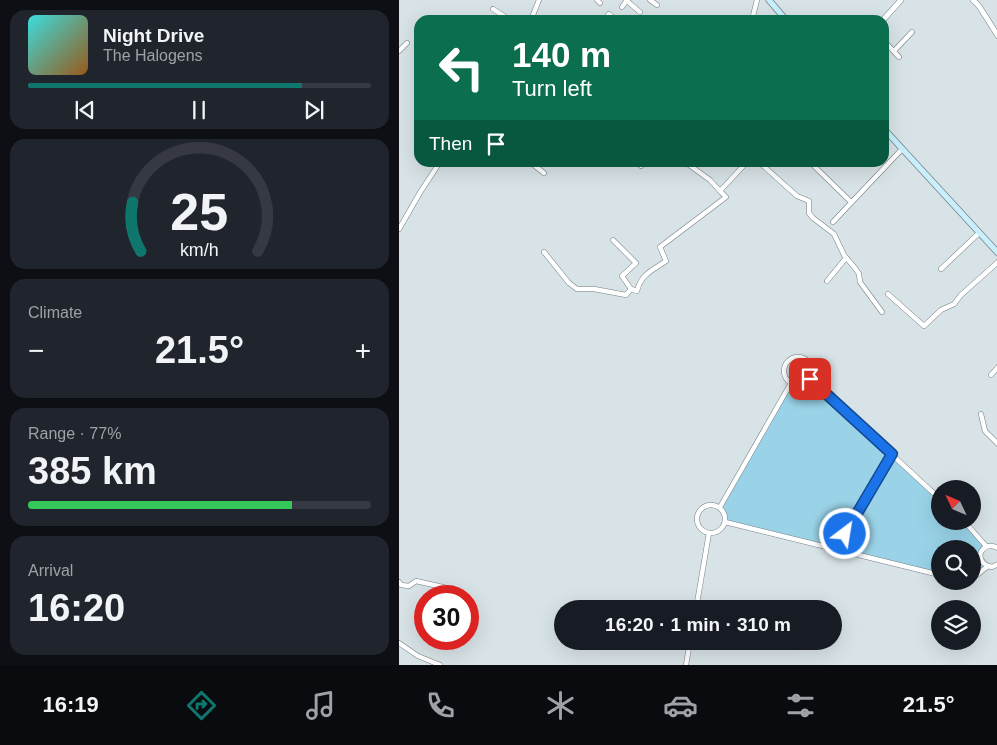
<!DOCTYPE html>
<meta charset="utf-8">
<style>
body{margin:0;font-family:Arial,sans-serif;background:#20242c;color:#f1f3f6;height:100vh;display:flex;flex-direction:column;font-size:19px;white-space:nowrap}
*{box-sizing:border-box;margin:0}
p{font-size:16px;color:#9ea1a6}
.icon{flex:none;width:28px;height:28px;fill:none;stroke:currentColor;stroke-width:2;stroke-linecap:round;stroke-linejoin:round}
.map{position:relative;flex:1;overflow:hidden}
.side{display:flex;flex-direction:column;gap:10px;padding:10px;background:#0d0f14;width:399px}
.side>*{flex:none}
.hud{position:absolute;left:15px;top:15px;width:475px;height:152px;border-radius:15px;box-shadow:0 5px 20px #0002;background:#0b6e4f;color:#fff;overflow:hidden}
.needle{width:32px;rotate:314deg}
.controls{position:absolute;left:532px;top:480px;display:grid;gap:10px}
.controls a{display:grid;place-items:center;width:50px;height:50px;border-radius:50%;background:#171b24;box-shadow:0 5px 20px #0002;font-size:25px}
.speed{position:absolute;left:15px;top:585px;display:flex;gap:10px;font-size:25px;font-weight:700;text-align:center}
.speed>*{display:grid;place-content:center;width:65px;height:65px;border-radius:50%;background:#171b24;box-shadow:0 5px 20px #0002;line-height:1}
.speed .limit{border:8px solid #d22;background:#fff;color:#111}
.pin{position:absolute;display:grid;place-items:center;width:42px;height:42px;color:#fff;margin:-21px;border-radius:10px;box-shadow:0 2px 8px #0006}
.me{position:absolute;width:55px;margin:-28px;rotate:31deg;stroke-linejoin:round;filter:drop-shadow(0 0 4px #0008)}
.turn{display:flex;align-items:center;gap:18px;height:105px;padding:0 15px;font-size:22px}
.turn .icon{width:65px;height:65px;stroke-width:2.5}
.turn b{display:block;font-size:35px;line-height:42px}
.then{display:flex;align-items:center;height:48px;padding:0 15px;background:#0003;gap:10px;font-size:19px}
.big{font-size:38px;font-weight:700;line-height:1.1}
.side .widget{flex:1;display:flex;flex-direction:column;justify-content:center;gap:8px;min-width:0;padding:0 18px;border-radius:15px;background:#20242c}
.side .dial{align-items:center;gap:0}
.dial svg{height:130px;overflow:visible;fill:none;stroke:#363941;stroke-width:7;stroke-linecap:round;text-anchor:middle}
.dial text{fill:#f1f3f6;stroke:none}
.song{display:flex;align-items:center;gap:15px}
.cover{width:60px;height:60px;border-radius:8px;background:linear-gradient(135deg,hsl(180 70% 55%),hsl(30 70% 35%))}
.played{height:5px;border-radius:2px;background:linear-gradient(90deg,#0f766e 80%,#363941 80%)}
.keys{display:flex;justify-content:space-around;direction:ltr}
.heat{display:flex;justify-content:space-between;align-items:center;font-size:28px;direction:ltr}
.charge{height:8px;border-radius:4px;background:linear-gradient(90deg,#34c759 77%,#363941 0)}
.trip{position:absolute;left:155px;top:600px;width:288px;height:50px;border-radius:25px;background:#171b24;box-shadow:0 5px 20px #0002;font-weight:700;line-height:50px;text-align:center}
.menu{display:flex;height:80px;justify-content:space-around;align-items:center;background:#090b0e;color:#9ea1a6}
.menu .icon{width:35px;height:35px}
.menu .active{color:#0f766e}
.menu b{font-size:22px;color:#f1f3f6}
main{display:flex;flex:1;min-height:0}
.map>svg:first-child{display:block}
.green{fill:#9ad3e8}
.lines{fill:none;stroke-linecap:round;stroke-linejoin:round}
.minor-casing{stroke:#757f83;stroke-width:5.5}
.tertiary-casing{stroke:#757f83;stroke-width:6}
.secondary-casing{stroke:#757f83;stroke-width:7}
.minor{stroke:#fff;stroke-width:4.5}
.tertiary{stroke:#fff;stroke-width:5}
.secondary{stroke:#c8effb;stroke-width:5.5}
.route-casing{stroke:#114b97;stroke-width:12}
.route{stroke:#1a73e8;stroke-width:9}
</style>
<main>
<section class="side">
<div class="widget">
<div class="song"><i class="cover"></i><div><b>Night Drive</b><p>The Halogens</p></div></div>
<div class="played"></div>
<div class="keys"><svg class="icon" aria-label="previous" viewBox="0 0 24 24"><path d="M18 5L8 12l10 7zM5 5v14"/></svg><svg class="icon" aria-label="pause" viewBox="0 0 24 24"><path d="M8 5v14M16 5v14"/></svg><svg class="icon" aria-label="next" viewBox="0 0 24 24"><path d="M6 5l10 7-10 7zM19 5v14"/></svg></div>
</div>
<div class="widget dial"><svg viewBox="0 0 100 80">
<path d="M14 69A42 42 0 1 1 86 69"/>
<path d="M14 69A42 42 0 0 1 9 39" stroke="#0f766e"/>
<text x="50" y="56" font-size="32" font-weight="700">25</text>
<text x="50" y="72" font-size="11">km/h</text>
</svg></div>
<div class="widget"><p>Climate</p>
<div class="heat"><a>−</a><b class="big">21.5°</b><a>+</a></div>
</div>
<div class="widget"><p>Range · 77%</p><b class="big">385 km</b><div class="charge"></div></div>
<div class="widget"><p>Arrival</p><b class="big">16:20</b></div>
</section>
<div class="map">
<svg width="599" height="665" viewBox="0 0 599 665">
<rect width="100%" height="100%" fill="#d8e3e7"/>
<path class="green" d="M411,379L541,499V521H565L587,546L581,557L589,566L574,578V549H541V575L326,522C326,515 325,512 321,507L392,383C400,386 405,385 411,379Z"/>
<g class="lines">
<defs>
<g id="minor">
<path d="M198,0L201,3"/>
<path d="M251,0L258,5"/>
<path d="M228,1L241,12"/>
<path d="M223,7L228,0"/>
<path d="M94,9L111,20"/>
<path d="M132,20L140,0"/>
<path d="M205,20L210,14L217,20"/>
<path d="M353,20L358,0"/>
<path d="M485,41L500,57"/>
<path d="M0,51L8,43"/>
<path d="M495,51L513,32"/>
<path d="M131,162L145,173"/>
<path d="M286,162L311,180L321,191"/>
<path d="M360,162L398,196L410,201V213L414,218L435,234L445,255L456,268L460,274L461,282L483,312"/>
<path d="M242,166L246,162"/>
<path d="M415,166L452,202"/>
<path d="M434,222L503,149"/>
<path d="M0,229L22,191L41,162"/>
<path d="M214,240L237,263L223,276L232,289"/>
<path d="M145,252L170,283L178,289H195L227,295L232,289L238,291C242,274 254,270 267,261L261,247L327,197L321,191L348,162"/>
<path d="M542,269L580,233"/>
<path d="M428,281L447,258"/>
<path d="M489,294L525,326L542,310L555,304L562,295L599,262"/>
<circle cx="399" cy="371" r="14"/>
<path d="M592,375L599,367"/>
<path d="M411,379L541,499"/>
<path d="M582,414L586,431L599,444"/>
<circle cx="312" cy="519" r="14"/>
<path d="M321,507L392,383"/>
<path d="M565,521L587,546"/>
<path d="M326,522L541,575"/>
<path d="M436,550L493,455"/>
<path d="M589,566C574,559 583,540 599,548"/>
<path d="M574,578L589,566L593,567L599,564"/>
<path d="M566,581H569"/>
<path d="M0,582L2,585L10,586L17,581L48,588L51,593V596"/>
<path d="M297,609L310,533"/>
<path d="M69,616L76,624"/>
<path d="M0,643L19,656L41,665"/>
<path d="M287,665L291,641"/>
</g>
<g id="tertiary">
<path d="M574,0L580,6L599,36"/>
<path d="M484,20L502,0"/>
</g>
<g id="secondary">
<path d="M370,0L387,20"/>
<path d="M485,129L599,253"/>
</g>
</defs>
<use href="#minor" class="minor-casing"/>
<use href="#tertiary" class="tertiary-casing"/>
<use href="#secondary" class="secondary-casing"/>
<use href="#minor" class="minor"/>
<use href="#tertiary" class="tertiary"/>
<use href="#secondary" class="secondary"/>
</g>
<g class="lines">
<defs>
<path id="route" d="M411,379L493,454L446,534"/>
</defs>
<use href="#route" class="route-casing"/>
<use href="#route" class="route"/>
</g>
</svg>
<div class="controls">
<a><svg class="needle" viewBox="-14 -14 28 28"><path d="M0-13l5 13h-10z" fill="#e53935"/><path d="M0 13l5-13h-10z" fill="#9ea1a6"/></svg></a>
<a><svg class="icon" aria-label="search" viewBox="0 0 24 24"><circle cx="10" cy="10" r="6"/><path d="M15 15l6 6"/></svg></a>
<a><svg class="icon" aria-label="layers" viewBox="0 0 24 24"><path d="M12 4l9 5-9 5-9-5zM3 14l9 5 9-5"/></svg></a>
</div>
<div class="speed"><div class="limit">30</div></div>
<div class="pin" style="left:411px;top:379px;background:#d93025"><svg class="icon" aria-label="arrive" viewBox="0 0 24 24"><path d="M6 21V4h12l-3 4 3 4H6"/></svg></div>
<svg class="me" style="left:446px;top:534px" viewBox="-20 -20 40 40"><circle r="17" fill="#1a73e8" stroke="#fff" stroke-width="3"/><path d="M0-11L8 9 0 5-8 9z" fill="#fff"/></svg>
<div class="trip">16:20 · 1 min · 310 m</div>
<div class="hud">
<div class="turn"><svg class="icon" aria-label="left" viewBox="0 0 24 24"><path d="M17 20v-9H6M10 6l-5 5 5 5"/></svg><div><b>140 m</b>Turn left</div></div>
<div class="then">Then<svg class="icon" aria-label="arrive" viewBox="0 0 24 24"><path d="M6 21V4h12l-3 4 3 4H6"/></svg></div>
</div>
</div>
</main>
<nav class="menu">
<b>16:19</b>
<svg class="icon active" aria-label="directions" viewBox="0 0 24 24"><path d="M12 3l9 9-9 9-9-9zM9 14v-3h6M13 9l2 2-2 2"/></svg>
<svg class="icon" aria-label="music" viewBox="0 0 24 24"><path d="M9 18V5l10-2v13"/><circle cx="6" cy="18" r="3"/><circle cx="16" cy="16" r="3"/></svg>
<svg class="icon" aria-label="phone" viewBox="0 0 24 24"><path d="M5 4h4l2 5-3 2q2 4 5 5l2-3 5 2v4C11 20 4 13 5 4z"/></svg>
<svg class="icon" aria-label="climate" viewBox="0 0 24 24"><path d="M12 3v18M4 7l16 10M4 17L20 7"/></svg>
<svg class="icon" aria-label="car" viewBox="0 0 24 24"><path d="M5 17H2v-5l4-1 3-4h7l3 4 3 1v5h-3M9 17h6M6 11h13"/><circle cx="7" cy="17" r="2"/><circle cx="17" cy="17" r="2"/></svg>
<svg class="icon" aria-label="filters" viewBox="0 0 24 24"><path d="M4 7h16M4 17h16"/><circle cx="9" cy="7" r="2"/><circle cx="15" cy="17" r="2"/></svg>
<b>21.5°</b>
</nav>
